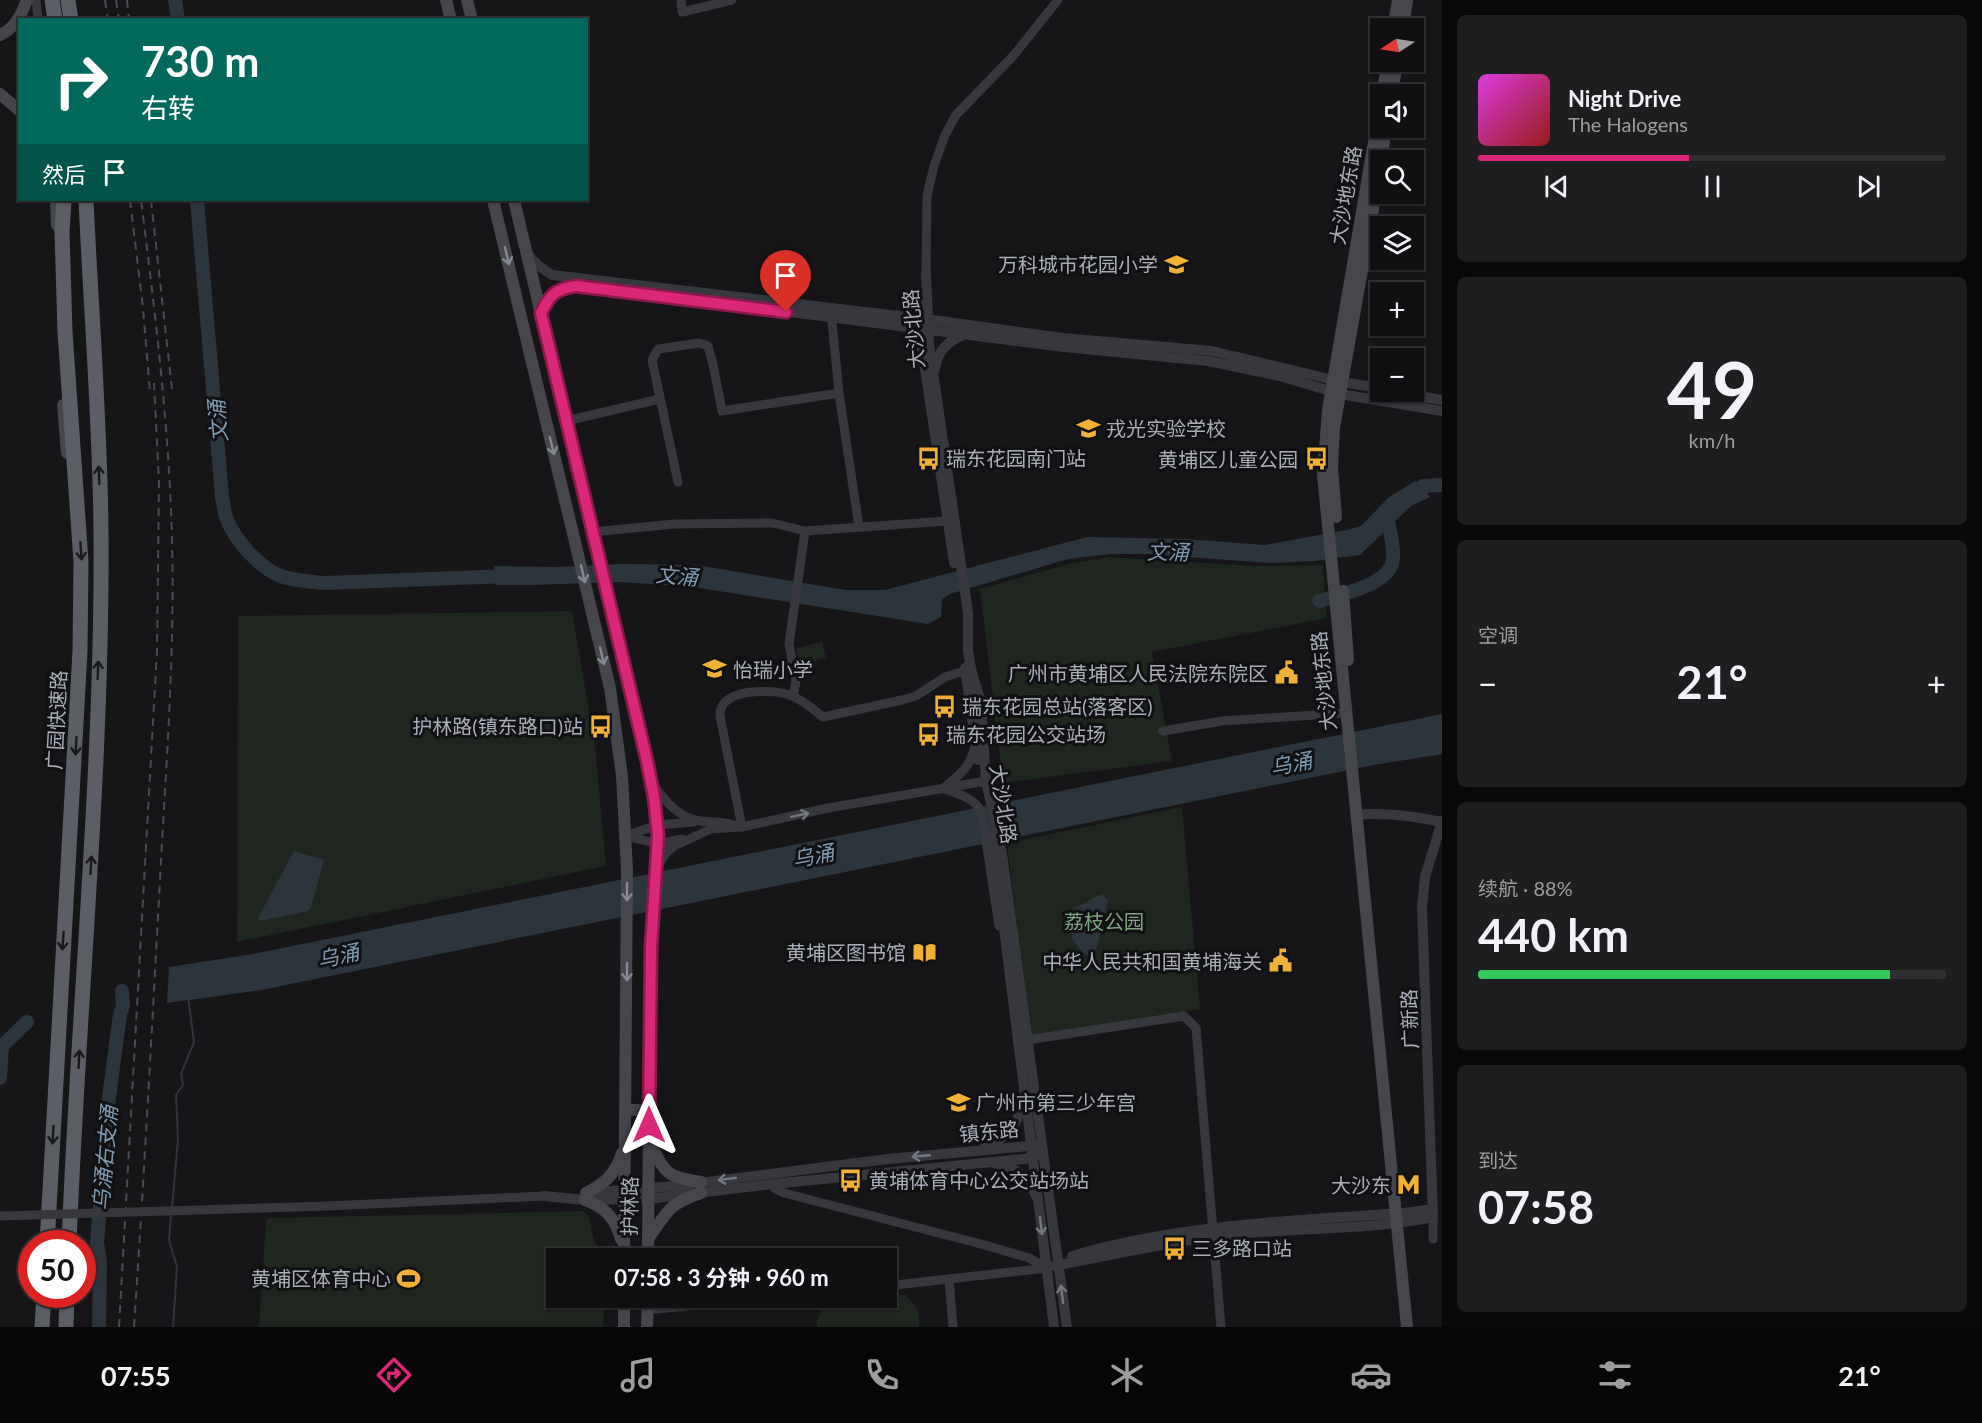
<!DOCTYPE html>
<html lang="zh">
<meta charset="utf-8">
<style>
body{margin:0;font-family:Lato,"Noto Sans SC",sans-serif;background:#1e1e20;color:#f1f3f6;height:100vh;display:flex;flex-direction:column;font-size:22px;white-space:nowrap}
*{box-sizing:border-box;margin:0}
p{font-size:20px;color:#9c9d9f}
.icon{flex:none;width:33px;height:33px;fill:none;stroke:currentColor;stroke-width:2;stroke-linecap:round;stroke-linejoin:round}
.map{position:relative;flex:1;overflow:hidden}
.panel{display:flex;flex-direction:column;gap:15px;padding:15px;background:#09090a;width:540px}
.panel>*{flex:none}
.hud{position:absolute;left:18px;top:18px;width:570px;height:183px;border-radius:0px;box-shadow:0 2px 4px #0004,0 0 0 2px #303032;background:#00695c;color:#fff;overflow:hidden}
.needle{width:39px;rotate:258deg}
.buttons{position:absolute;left:1370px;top:18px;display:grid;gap:12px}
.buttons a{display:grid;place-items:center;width:54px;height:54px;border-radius:0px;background:#101012;box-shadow:0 2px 4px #0004,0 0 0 2px #303032;font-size:30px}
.speed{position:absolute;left:18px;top:1230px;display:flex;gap:12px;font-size:30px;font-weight:700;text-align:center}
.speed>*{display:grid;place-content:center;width:78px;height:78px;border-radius:50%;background:#101012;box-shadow:0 2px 4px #0004,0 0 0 2px #303032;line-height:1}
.speed .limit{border:9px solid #d22;background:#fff;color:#111}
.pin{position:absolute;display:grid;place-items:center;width:51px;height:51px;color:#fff;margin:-62px -26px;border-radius:50% 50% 50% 0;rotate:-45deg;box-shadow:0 0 6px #0007}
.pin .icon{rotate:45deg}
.me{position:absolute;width:66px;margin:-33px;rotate:0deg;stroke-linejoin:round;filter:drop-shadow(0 0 4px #0008)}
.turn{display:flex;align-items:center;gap:21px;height:126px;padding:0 24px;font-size:27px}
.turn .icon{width:78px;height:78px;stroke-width:2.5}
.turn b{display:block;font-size:42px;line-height:51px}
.then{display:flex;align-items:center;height:57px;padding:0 24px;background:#0003;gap:12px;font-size:22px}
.big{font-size:45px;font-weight:700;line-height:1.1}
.panel .widget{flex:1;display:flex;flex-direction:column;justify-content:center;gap:9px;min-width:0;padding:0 21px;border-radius:9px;background:#1e1e20}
.panel .dial{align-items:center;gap:0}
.dial b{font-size:78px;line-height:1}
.song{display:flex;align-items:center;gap:18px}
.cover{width:72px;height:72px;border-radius:9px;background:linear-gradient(135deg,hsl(300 70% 55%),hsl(0 70% 35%))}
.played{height:6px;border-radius:3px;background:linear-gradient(90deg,#db2777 45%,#303032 45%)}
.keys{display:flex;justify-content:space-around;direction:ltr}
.heat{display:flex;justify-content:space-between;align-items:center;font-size:33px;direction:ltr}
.charge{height:9px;border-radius:4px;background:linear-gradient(90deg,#34c759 88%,#303032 0)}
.trip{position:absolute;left:546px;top:1248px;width:351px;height:60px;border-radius:0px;background:#101012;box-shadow:0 2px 4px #0004,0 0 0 2px #303032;font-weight:700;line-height:60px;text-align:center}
.menu{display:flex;height:96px;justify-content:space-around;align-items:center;background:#060607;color:#9c9d9f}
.menu .icon{width:42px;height:42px}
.menu .selected{color:#db2777}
.menu b{font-size:27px;color:#f1f3f6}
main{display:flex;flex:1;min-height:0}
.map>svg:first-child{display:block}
.green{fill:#1e261f}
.water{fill:#2c353c}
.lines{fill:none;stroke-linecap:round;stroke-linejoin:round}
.stream{stroke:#2c353c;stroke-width:2}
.river{stroke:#2c353c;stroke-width:14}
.minor{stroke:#37383d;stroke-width:9}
.tertiary{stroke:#37383d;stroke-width:10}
.secondary{stroke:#45474d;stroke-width:12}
.trunk{stroke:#5b5e65;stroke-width:15}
.rail{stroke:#4a4c52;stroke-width:2;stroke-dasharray:8 6;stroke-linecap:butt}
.minor-bridge{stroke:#37383d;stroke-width:9}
.oneway{stroke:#858993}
.oneway2{stroke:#18191b}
.oneway3{stroke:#757881}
.route-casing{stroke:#8e194d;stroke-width:15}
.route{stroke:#db2777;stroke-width:10}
.labels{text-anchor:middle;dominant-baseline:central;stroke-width:6;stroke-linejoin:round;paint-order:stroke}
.street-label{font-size:20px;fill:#a8adb8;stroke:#111113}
.poi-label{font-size:20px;fill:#a8adb8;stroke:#111113;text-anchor:end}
.park-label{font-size:20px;fill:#7fa381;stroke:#111113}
.water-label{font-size:21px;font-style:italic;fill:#7f9bb3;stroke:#111113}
</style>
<main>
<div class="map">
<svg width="1442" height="1327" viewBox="0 0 1442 1327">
<rect width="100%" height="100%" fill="#161618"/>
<g class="green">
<path d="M1107,557L1256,566L1323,565L1327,618L1152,652L1172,761L1003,783L980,589L1069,564Z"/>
<path d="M572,611L595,745L606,866L237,942L238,616Z"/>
<path d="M822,642L826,658L799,664L796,648Z"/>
<path d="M1182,807L1200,1009L1030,1037L1007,843Z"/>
<path d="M583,1211C593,1217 590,1232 595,1242C598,1248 602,1251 604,1258H556V1298H604L603,1327H259L266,1220L269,1218Z"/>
<path d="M905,1295C916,1303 921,1313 919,1327H817C816,1316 822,1308 831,1303Z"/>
</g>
<g class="water">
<path d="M1415,481L1423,486L1430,497L1411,506L1360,555L1315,561L1269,563L1147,554H1111L1068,559L950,594L942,599L941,617L928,624L693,587L621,582L532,585H496L494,566L558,567L621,564L697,565L846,590H885L1087,537L1187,539L1264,545L1347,530L1361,526L1388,498Z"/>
<path d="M1442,714V754L1374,765L261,990L167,1003L169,967L253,954Z"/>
<path d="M294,851L324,860L311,907L308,911L260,921L258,918Z"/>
<path d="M1102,894L1108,901L1095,953L1085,955L1072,939L1070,913L1075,908Z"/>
</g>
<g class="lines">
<g class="stream">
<path d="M172,1209L178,1139L176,1095L183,1085L181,1074L194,1042L188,997"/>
<path d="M171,1214L169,1240L177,1267L173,1327"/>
</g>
<g class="river">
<path d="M175,0L178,20"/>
<path d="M197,200L222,497C224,504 224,513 227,520C236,541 257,565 278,575C292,581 309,581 324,583L513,576"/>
<path d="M1410,496L1423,486L1442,485"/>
<path d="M1319,601C1341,594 1392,585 1393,558C1394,544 1389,529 1387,515"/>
<path d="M0,1048L27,1022"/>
<path d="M0,1078L2,1047"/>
<path d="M99,1327L100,1262L97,1242L105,1147V1128L120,1014L123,1006L122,991"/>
</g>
<g class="minor">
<path d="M36,0L38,20"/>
<path d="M681,0L682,12L732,0"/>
<path d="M926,273L927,196L934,166L945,135L956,115L1014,55L1058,0"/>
<path d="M831,312L839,393L859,527"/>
<path d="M566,421L660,399"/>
<path d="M678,482L652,360L658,349L699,343L708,346L713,364L722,411L839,393"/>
<path d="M592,532L675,524L772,523L805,531L948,521"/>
<path d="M793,696L796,681L789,644L805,531"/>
<path d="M1163,731L1222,721L1346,713"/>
<path d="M653,784C665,801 678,818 701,821C714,823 720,821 734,825"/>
<path d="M945,787C961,773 970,768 975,746"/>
<path d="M943,788C958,794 976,798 982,814L999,926"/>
<path d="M742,827L720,716C718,688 773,688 792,696C803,700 814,710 823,717L902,700L916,696L945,677L971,669"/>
<path d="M626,836L657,825L694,822"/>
<path d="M626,836L658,844L682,839"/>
<path d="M657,867L667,852L674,846L711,829L742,827L828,808L986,781"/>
<path d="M1027,1040L1184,1016L1196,1028L1221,1327"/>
<path d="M773,1184L774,1188L784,1193L981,1244L1029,1258L1047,1268"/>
<path d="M328,1206L544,1196"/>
<path d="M1433,1239V1217"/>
<path d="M949,1279L953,1327"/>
<path d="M886,1286L1047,1268"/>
<path d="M647,1310L770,1298"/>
</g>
<g class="tertiary">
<path d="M526,253L539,266L552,275L941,321L1063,338L1212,351L1342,382L1380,388"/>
<path d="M926,273L929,344L968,613V650L971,669L981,703L986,781L1002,854L1067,1327"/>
<path d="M922,294L918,319L919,328L954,563"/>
<path d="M541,313C552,291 560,286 585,286L1064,347L1208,361L1280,376L1340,394L1442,411"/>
<path d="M935,369C937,352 948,341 963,335"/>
<path d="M1397,392L1442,400"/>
<path d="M965,668L978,760"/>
<path d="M1356,815C1384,812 1414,816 1442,822"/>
<path d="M990,834L996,865L1054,1327"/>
<path d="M984,1147C1010,1137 1018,1126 1022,1100"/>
<path d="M996,1164C1014,1165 1029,1180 1036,1196"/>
<path d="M586,1193L675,1186L888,1159L1039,1145"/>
<path d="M544,1196L585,1200L648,1199L773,1184L1034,1158L1037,1153"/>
<path d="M1072,1256C1176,1225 1296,1220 1404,1213L1433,1209"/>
<path d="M1053,1266C1111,1256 1169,1241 1228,1235C1296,1227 1366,1231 1433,1217L1422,908L1425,877L1442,821"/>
</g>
<g class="secondary">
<path d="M446,0L451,20"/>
<path d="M467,0L472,20"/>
<path d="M1393,28L1398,0"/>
<path d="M1403,28L1407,0"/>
<path d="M0,35C15,28 21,16 27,0"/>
<path d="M0,94L20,111"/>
<path d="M1382,94L1388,62"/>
<path d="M1392,94L1397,62"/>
<path d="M1380,107L1328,410L1323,475L1407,1327"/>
<path d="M1381,160L1386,128"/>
<path d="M56,200L57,225"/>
<path d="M493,200L610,688L622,776L627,870L624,1258"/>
<path d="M514,200L647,761L654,797L658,835L650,968L648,1258"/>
<path d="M63,405L67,453"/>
<path d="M1336,517L1332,467L1334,428L1380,169"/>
<path d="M1343,591L1348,660"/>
<path d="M626,1110H649"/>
<path d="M650,1142C665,1173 665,1177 701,1182"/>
<path d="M586,1193C605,1184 616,1173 622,1153"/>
<path d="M585,1200C605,1207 615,1218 621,1239"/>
<path d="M648,1239C668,1211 668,1204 701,1193"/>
<path d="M624,1327V1298"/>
<path d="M647,1327L648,1298"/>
</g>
<g class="trunk">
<path d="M52,0L55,20"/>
<path d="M68,0L71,20"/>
<path d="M47,1244L80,651L81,562L65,332L62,232L64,200"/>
<path d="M69,1244C78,1006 103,768 101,530C100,420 91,310 86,200"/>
<path d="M42,1327L44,1294"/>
<path d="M66,1327L67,1294"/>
</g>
<g class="rail">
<path d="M105,0L108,20"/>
<path d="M116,0L119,20"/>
<path d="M127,0L129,20"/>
<path d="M130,200L143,308L150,392"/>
<path d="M151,200L172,389"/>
<path d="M119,1327L157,651L159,482L154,383"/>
<path d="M134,1327C144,1178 152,1028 160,879C166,766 175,652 172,539C169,425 155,312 141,200"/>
</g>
<path class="minor-bridge" d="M0,1216L328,1206"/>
</g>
<defs><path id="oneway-shaft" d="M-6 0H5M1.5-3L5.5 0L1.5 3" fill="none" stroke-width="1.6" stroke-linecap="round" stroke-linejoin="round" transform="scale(1.5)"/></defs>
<g class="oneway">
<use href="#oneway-shaft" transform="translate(507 256) rotate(77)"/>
<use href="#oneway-shaft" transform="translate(552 446) rotate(76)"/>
<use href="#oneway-shaft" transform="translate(583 574) rotate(77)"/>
<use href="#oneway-shaft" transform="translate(602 656) rotate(77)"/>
<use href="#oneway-shaft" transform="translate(627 892) rotate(90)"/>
<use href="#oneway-shaft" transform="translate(627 972) rotate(90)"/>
</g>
<g class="oneway2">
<use href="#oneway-shaft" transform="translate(99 475) rotate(-92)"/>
<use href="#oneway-shaft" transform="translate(81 551) rotate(86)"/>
<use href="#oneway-shaft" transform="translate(98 670) rotate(-88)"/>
<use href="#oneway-shaft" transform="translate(76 746) rotate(93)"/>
<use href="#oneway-shaft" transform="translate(91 865) rotate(-87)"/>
<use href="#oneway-shaft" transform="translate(63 941) rotate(94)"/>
<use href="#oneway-shaft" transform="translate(79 1059) rotate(-87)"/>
<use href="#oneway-shaft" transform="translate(53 1135) rotate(93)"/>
</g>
<g class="oneway3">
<use href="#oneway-shaft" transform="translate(800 815) rotate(-12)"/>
<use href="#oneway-shaft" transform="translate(921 1156) rotate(175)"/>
<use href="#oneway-shaft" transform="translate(727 1179) rotate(173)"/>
<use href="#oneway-shaft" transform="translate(1041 1226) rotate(83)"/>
<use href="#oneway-shaft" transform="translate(1062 1294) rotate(-97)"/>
</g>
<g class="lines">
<defs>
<path id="route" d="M649,1125L651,948L658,835L654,797L647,761L541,313C550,295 555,289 576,286L786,312"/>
</defs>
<use href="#route" class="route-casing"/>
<use href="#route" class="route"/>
</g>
<defs>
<symbol id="school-bare" viewBox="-9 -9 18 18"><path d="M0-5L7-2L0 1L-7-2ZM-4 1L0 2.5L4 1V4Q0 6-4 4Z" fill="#f2b134" stroke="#111113" stroke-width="2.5" paint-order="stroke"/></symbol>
<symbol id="bus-bare" viewBox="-9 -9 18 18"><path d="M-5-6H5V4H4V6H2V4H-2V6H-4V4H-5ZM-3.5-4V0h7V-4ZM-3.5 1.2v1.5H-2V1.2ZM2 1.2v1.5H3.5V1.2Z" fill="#f2b134" stroke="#111113" stroke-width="2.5" paint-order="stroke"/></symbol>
<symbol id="civic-bare" viewBox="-9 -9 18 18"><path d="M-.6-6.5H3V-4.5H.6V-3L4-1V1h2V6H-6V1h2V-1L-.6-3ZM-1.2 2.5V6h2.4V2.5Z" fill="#f2b134" stroke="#111113" stroke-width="2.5" paint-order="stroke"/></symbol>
<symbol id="library-bare" viewBox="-9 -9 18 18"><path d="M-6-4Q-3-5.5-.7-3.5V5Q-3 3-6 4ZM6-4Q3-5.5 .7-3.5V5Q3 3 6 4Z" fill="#f2b134" stroke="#111113" stroke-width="2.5" paint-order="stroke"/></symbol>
<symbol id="university-bare" viewBox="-9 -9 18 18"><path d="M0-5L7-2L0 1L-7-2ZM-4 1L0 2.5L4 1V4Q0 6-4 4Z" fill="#f2b134" stroke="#111113" stroke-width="2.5" paint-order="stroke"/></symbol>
<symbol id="metro-bare" viewBox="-9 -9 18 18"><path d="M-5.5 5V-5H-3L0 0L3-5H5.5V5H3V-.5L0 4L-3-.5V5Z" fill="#f2b134" stroke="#111113" stroke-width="2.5" paint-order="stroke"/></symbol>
<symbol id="stadium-bare" viewBox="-9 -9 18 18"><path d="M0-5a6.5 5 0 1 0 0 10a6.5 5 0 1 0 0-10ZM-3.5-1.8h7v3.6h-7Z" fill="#f2b134" stroke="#111113" stroke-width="2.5" paint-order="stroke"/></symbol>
</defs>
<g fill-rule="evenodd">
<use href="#school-bare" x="1160" y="248" width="33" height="33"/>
<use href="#school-bare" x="1072" y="412" width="33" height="33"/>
<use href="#bus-bare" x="912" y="442" width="33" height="33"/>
<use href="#bus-bare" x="1300" y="442" width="33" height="33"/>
<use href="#school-bare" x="698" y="652" width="33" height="33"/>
<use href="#civic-bare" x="1270" y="656" width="33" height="33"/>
<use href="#bus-bare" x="928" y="690" width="33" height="33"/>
<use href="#bus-bare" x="584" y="710" width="33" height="33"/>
<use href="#bus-bare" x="912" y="718" width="33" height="33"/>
<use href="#library-bare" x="908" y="936" width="33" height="33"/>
<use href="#civic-bare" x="1264" y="944" width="33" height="33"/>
<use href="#university-bare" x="942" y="1086" width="33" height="33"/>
<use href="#bus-bare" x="834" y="1164" width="33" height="33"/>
<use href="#metro-bare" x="1392" y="1168" width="33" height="33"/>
<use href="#bus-bare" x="1158" y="1232" width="33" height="33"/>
<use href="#stadium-bare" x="392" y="1262" width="33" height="33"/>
</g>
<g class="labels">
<g class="street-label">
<text transform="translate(1345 195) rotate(-80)">大沙地东路</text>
<text transform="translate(913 329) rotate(-95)">大沙北路</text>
<text transform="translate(1323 681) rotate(-96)">大沙地东路</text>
<text transform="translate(56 720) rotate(-87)">广园快速路</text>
<text transform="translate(1004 804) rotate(81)">大沙北路</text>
<text transform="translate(1409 1019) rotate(-92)">广新路</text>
<text transform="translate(989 1131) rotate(-6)">镇东路</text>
<text transform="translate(629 1206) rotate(-89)">护林路</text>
</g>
<g class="poi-label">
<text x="1158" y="264">万科城市花园小学</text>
<text x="1106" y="428" text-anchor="start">戎光实验学校</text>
<text x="946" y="458" text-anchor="start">瑞东花园南门站</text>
<text x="1298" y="459">黄埔区儿童公园</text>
<text x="733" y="669" text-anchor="start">怡瑞小学</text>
<text x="1268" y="673">广州市黄埔区人民法院东院区</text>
<text x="962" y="706" text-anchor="start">瑞东花园总站(落客区)</text>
<text x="583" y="726">护林路(镇东路口)站</text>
<text x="946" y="734" text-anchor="start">瑞东花园公交站场</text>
<text x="906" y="952">黄埔区图书馆</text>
<text x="1262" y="961">中华人民共和国黄埔海关</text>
<text x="976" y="1102" text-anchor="start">广州市第三少年宫</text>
<text x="869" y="1180" text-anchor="start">黄埔体育中心公交站场站</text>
<text x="1391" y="1185">大沙东</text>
<text x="1192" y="1248" text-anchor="start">三多路口站</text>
<text x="391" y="1278">黄埔区体育中心</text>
</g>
<g class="park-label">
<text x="1104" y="921">荔枝公园</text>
</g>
<g class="water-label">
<text transform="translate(217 421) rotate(-95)">文涌</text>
<text transform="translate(1168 551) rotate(1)">文涌</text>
<text transform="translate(677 575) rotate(5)">文涌</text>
<text transform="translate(1291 763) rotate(-11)">乌涌</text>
<text transform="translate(813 855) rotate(-11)">乌涌</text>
<text transform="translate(338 955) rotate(-12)">乌涌</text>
<text transform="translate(104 1158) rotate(-85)">乌涌右支涌</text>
</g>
</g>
</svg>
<div class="buttons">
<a><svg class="needle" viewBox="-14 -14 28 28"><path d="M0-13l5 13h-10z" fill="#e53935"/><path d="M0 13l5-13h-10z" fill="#9c9d9f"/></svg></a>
<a><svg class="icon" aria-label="sound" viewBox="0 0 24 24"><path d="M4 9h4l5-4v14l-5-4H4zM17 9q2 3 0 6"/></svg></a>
<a><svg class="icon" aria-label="search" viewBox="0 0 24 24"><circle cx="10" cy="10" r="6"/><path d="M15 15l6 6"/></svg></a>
<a><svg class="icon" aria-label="layers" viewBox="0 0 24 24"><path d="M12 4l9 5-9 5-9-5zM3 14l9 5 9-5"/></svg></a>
<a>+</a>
<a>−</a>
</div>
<div class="speed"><div class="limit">50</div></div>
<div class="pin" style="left:786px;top:312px;background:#d93025"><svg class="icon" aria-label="arrive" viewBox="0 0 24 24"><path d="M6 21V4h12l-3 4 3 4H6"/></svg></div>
<svg class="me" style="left:649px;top:1125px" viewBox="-20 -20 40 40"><path d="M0-17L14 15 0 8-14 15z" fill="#db2777" stroke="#fff" stroke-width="4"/></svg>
<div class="trip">07:58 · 3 分钟 · 960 m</div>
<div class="hud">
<div class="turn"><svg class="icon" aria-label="right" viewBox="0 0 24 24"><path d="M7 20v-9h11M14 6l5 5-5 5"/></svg><div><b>730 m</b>右转</div></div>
<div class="then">然后<svg class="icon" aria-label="arrive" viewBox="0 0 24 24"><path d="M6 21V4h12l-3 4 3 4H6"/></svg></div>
</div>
</div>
<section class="panel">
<div class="widget">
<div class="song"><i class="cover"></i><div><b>Night Drive</b><p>The Halogens</p></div></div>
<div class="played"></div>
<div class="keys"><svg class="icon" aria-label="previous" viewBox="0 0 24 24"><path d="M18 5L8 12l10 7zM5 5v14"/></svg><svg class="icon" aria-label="pause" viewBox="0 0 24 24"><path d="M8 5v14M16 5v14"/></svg><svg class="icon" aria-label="next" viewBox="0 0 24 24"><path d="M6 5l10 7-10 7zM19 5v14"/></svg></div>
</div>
<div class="widget dial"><b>49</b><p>km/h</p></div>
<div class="widget"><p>空调</p>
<div class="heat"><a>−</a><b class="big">21°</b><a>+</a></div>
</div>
<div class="widget"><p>续航 · 88%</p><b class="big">440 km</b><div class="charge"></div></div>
<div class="widget"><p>到达</p><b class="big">07:58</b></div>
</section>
</main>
<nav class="menu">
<b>07:55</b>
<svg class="icon selected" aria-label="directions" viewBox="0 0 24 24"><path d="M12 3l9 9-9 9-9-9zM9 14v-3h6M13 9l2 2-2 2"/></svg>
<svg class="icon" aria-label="music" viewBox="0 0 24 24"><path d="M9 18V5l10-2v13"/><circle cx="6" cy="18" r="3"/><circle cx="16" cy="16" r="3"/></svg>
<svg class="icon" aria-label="phone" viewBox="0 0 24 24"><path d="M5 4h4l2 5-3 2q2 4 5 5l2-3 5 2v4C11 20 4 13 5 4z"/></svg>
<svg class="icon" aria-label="climate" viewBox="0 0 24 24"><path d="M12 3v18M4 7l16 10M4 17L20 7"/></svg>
<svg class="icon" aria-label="car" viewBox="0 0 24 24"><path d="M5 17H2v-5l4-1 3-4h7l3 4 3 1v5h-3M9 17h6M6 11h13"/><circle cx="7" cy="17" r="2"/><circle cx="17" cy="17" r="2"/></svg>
<svg class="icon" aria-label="filters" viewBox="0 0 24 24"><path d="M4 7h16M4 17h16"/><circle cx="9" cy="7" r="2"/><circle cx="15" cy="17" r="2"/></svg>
<b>21°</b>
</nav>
